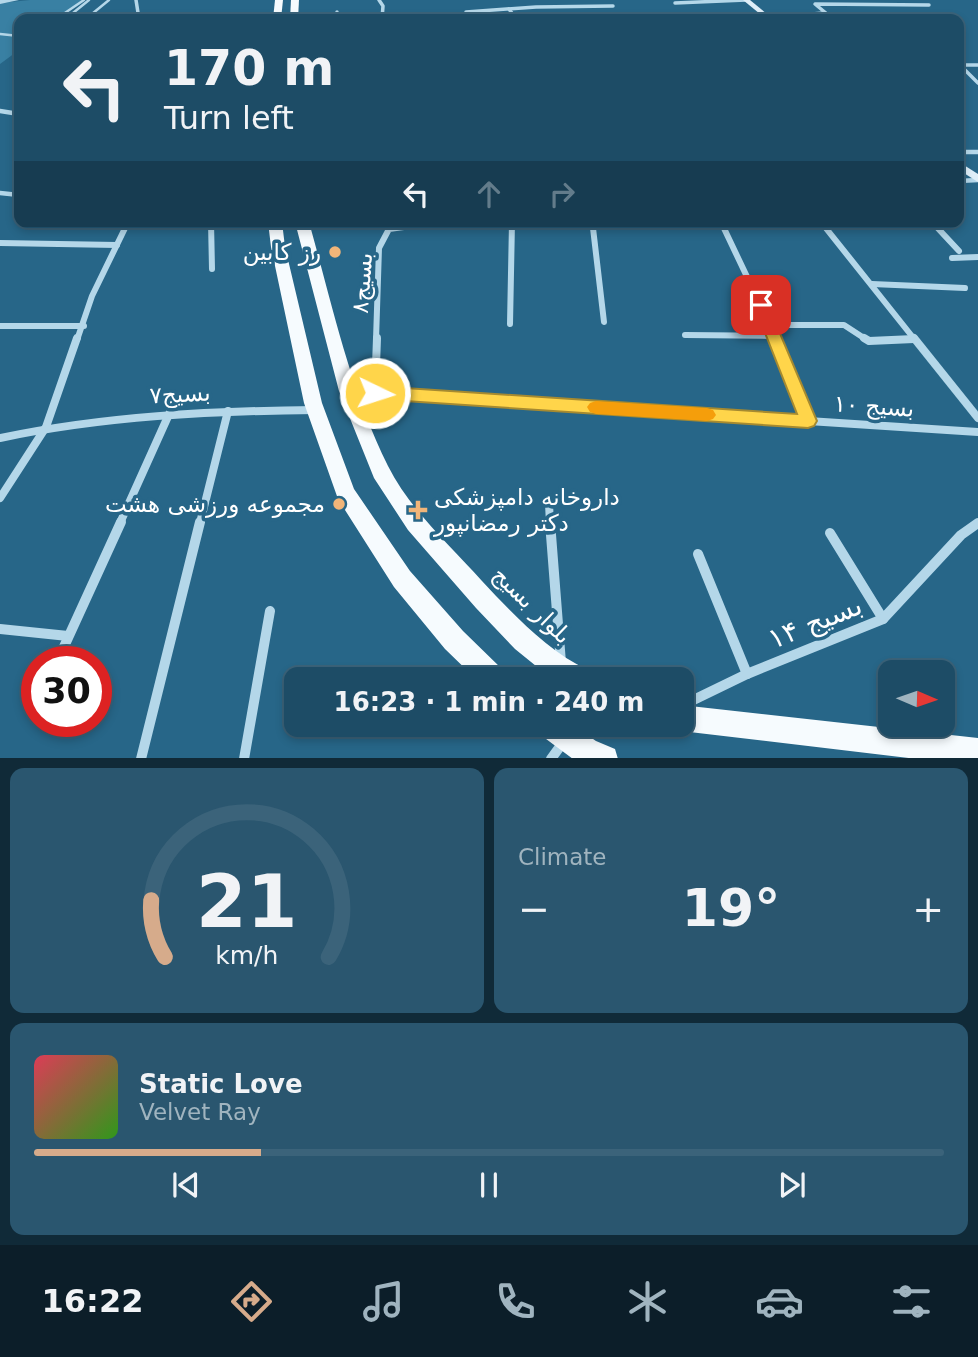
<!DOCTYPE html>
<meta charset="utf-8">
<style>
body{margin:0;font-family:"DejaVu Sans",Vazirmatn,sans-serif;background:#2a566f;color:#f1f3f6;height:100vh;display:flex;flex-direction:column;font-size:26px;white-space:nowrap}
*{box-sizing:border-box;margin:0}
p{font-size:23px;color:#a0b4bf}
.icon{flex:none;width:38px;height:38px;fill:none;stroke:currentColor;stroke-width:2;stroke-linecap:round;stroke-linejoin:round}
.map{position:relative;height:758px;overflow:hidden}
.panel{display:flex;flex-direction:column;gap:10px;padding:10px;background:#102a38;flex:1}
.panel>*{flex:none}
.banner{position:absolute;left:14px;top:14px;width:950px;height:214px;border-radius:14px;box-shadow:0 4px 10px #0003,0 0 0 2px #3b637a;background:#1d4c66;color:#f1f3f6;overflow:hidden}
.needle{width:46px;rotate:92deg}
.tools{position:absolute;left:878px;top:660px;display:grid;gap:14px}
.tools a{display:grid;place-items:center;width:77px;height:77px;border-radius:14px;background:#1d4c66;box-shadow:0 4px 10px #0003,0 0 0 2px #3b637a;font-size:35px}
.speed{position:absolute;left:21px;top:646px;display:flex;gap:14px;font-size:35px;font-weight:700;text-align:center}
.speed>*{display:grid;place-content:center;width:91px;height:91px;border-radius:50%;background:#1d4c66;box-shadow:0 4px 10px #0003,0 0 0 2px #3b637a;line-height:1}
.speed .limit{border:10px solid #d22;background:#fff;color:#111}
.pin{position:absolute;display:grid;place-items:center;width:60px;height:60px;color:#fff;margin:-30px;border-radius:14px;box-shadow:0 4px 10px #0006}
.me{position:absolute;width:77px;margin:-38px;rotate:94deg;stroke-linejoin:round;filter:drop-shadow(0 0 5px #0008)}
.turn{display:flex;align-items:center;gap:24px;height:147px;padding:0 35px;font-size:32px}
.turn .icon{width:91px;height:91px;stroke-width:2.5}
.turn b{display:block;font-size:49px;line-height:60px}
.lanes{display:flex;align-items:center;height:66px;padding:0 35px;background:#0003;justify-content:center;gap:35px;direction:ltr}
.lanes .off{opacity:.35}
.big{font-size:52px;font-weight:700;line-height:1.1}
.panel .tile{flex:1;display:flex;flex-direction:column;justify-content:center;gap:10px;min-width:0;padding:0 24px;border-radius:14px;background:#2a566f}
.panel .dial{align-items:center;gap:0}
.dial svg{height:182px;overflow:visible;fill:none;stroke:#3b637a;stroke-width:7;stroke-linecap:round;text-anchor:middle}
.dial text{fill:#f1f3f6;stroke:none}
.song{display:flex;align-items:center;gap:21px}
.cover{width:84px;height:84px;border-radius:10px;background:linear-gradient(135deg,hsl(350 70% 55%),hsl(110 70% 35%))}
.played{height:7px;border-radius:4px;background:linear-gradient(90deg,#d6ab8b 25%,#3b637a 25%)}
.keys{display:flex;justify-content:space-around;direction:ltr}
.heat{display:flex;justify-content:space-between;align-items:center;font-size:38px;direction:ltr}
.panel .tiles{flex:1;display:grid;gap:10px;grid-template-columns:1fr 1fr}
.tile:last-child{grid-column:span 2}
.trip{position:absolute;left:284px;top:667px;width:410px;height:70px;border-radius:14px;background:#1d4c66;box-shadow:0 4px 10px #0003,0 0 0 2px #3b637a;font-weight:700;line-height:70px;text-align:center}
.tabs{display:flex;height:112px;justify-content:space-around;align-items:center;background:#0c1e29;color:#a0b4bf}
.tabs .icon{width:49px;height:49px}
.tabs .current{color:#d6ab8b}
.tabs b{font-size:32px;color:#f1f3f6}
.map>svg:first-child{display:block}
.green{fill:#3980a3}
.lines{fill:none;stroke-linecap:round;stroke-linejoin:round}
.service{stroke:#b4d7e9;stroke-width:2.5}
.minor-far4{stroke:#b4d7e9;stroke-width:3.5}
.minor-far3{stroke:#b4d7e9;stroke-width:4.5}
.minor-far2{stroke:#b4d7e9;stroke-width:6}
.minor-far1{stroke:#b4d7e9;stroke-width:8}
.minor{stroke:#b4d7e9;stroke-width:10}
.tertiary{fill:#b4d7e9;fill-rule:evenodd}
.secondary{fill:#deeef8;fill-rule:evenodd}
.primary{fill:#f6fbfe;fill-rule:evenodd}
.route{fill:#ffd54a;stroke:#a68a30;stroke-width:2}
.slow{fill:#f59e0b}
.poi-dot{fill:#f1b579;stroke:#276688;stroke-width:2.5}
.labels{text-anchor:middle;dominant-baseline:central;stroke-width:7;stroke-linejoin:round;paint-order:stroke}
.poi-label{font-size:23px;fill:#fff;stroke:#276688;text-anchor:end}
.street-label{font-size:23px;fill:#fff;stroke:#276688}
.near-street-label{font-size:28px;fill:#fff;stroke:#276688}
</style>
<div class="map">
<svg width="978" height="759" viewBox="0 0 978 759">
<rect width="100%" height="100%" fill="#276688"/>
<path class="green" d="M30,0H82L59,19H19V50L0,64V3Z"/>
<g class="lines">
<g class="service">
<path d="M87,17H68L89,0"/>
<path d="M87,18L109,0"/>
<path d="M56,19L84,0"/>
<path d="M0,34L19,36"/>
</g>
<g class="minor-far4">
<path d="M136,0L139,19"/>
<path d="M379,0L383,6L382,19"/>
<path d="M675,3L746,0"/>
<path d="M509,9L516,19"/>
<path d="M337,12V19"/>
<path d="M466,12L536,7L613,6"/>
<path d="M579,14L618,15"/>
<path d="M382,16L418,15"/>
<path d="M769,18L823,13"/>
<path d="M833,19L815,4L929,5"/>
<path d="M959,64L978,83"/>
<path d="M959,65H978"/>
</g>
<g class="minor-far3">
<path d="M0,111L19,114"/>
<path d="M959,152H978"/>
<path d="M959,181L978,180"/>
<path d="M0,193L19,195"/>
</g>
<g class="minor-far2">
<path d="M211,222L212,269"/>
<path d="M589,222L593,228L604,322"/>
<path d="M721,222L777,340"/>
<path d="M821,222L915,340"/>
<path d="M932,222L959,251"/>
<path d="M0,243L117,245"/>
<path d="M952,258L978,257"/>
<path d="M872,284L965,288"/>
<path d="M510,324L512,222"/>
<path d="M771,325H844L867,340"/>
<path d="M0,326H84"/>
<path d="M685,335L776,336"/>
<path d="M77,340L92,296L128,222"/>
<path d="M376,340L379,248L389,229L441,222"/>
<path d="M895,340L914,339"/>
</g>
<g class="minor-far1">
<path d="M776,338L808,421"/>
<path d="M864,338L869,341L914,339"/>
<path d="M914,338L978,418"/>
<path d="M349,391L978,432"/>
<path d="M375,393L377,338"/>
<path d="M0,438C105,416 209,411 316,410"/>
<path d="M0,498L46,427L77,338"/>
<path d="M549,504L550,523"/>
<path d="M120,523L170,412"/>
<path d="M200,523L228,411"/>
</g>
<g class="minor">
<path d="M550,522L561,663"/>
<path d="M830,533L883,619"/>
<path d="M698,554L747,674"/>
<path d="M0,629L68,636"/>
<path d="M57,662L121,522"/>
<path d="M681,706L747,674L883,619L961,535L978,523"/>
<path d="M141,759L200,522"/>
<path d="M244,759L270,611"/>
<path d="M551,759L564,741"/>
</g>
<path class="tertiary" d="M0,0H19L0,4Z"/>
<g class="secondary">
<path d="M743,0H750L773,19H766Z"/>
<path d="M959,162L978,174V182L959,170Z"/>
</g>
<g class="primary">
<path d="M275,0H283L281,19H273Z"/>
<path d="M291,0H299L298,19H290Z"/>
<path d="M268,222H282L285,247L322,403L354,489L410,571L463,631L503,670L507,679H476L445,649L394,587L338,499L304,403L271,247Z"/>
<path d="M295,222H309C332,304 350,389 388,466C410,510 450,545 482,581C513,614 547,651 588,670L592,679H552L515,649L476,608L408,530L374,478L339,391Z"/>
<path d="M681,705L978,738V759H917L681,731L671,724H681Z"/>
<path d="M534,724H571L596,741L615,749L618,759H573L538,733Z"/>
</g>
</g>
<path class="route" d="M761,300L768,305L817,421L814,426L808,428L375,399L367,393L375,386L797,414L754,305Z"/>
<path class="slow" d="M596,401L707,408L713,410L716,415L713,419L707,421L596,414L590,412L587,407L590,403Z"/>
<g class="poi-dot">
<circle cx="335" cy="252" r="7"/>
<circle cx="339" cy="504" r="7"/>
<path d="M414.5 499.5h7v7h7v7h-7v7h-7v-7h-7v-7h7z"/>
</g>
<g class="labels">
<g class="poi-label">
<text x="321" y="252">رز کابین</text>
<text x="434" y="497" text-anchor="start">داروخانه دامپزشکی<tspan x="434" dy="26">دکتر رمضانپور</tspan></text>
<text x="325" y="504">مجموعه ورزشی هشت</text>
</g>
<g class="street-label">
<text transform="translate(362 283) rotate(-86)">بسیج۸</text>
<text transform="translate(180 394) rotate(-3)">بسیج۷</text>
<text transform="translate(874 406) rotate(4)">بسیج ۱۰</text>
<text transform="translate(532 605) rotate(44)">بلوار بسیج</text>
</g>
<g class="near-street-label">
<text transform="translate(815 622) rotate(-22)">بسیج ۱۴</text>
</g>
</g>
</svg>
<div class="tools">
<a><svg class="needle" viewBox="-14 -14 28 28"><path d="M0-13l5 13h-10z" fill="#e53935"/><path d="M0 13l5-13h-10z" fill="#a0b4bf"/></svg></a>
</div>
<div class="speed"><div class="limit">30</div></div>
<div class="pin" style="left:761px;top:305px;background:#d93025"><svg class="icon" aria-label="arrive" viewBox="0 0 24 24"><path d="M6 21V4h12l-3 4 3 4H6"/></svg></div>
<svg class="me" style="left:375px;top:393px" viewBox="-20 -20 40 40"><circle r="17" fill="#ffd54a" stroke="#fff" stroke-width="3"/><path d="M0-11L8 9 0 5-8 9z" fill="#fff"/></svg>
<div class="trip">16:23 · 1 min · 240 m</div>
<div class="banner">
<div class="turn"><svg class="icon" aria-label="left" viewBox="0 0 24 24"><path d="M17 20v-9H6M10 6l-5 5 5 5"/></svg><div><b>170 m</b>Turn left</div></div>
<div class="lanes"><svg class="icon" aria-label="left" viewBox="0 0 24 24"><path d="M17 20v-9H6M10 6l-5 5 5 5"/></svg><svg class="icon off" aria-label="ahead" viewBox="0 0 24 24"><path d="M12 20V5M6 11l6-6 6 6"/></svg><svg class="icon off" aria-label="right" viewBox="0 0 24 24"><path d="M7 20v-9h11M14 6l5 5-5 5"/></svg></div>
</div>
</div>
<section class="panel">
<div class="tiles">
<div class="tile dial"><svg viewBox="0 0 100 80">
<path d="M14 69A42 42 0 1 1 86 69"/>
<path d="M14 69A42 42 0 0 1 8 44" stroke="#d6ab8b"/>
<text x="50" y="56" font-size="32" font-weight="700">21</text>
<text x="50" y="72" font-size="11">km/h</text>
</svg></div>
<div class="tile"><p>Climate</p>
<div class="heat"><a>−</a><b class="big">19°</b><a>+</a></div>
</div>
<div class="tile">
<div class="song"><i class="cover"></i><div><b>Static Love</b><p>Velvet Ray</p></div></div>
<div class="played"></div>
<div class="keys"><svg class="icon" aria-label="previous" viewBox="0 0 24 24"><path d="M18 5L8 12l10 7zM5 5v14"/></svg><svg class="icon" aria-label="pause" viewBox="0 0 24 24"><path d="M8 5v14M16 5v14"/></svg><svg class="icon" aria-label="next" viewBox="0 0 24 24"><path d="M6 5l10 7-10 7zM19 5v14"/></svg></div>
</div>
</div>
</section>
<nav class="tabs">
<b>16:22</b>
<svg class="icon current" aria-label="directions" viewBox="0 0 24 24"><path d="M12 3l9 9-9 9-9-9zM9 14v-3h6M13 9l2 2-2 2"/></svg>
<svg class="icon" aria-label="music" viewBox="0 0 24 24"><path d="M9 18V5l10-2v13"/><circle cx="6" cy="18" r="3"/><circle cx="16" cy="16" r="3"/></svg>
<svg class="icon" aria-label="phone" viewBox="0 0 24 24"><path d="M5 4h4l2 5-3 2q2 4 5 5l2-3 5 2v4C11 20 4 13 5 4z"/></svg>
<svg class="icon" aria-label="climate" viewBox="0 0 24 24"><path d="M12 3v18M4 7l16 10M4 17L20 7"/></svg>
<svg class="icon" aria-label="car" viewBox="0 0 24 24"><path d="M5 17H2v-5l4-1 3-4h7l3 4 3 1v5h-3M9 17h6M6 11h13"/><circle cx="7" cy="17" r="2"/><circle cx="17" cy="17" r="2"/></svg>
<svg class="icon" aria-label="filters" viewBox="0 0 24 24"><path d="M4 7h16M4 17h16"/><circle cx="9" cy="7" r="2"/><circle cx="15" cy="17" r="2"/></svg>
</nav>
